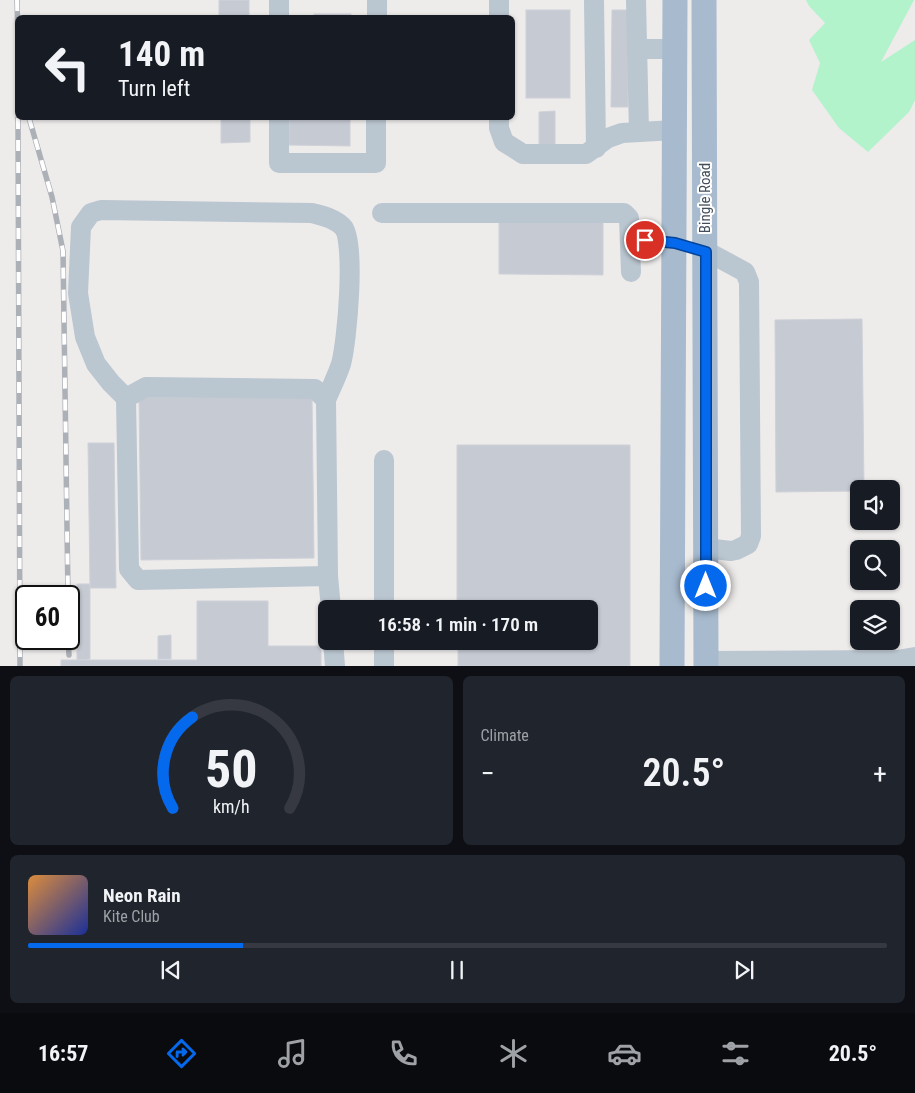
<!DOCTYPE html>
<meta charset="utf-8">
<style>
body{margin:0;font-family:"Roboto Condensed",sans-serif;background:#20242c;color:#f1f3f6;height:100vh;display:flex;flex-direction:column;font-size:19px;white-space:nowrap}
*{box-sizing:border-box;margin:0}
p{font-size:16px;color:#9ea1a6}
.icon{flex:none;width:28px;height:28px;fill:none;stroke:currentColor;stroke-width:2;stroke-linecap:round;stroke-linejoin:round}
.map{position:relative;height:666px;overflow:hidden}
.sheet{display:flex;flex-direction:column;gap:10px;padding:10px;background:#0d0f14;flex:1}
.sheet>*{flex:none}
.banner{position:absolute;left:15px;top:15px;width:500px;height:105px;border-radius:8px;box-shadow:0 1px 4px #0004;background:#171b24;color:#f1f3f6;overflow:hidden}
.buttons{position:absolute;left:850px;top:480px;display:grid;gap:10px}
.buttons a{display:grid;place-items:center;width:50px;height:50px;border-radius:8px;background:#171b24;box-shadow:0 1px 4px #0004;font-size:25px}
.speed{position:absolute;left:15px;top:585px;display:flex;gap:10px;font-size:25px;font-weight:700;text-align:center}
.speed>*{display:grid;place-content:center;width:65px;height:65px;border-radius:50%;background:#171b24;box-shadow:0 1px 4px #0004;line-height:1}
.speed .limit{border:2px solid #111;border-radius:8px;background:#fff;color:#111}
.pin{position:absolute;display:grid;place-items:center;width:42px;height:42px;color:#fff;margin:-21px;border:2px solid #fff;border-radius:50%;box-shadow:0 1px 5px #0007}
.me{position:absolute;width:55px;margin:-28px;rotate:0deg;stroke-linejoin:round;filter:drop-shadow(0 0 4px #0008)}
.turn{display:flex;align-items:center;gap:18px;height:105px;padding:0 20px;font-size:22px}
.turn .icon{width:65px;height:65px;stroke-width:2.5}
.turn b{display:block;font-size:35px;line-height:42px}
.big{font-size:38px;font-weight:600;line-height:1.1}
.sheet .widget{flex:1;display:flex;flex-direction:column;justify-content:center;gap:8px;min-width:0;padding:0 18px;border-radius:8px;background:#20242c}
.sheet .dial{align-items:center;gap:0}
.dial svg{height:130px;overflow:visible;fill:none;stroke:#363941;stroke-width:7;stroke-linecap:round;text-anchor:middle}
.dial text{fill:#f1f3f6;stroke:none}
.song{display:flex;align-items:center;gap:15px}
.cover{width:60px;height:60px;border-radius:8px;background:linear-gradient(135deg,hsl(30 70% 55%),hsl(230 70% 35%))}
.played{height:5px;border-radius:2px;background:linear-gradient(90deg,#0569ee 25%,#363941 25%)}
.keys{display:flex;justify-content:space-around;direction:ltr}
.heat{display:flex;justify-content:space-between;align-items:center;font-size:28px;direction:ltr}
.sheet .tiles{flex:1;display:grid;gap:10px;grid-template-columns:1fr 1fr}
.widget:last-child{grid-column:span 2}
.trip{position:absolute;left:318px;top:600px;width:280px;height:50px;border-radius:8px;background:#171b24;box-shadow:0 1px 4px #0004;font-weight:600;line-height:50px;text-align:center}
.menu{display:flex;height:80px;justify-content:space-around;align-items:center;background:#090b0e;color:#9ea1a6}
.menu .icon{width:35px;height:35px}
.menu .on{color:#0569ee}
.menu b{font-size:22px;color:#f1f3f6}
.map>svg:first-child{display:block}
.green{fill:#b2f3cc}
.building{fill:#c6cad2;stroke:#ced1d8}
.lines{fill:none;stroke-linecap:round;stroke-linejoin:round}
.minor{stroke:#bac6d0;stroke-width:20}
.major{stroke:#a7bace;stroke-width:25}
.rail-casing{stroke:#acb0b7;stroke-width:5.5}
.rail{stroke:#fff;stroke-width:4;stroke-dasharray:11;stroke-linecap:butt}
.route-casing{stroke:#03449b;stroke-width:12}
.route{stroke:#0569ee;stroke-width:9}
.labels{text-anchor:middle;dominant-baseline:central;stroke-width:4;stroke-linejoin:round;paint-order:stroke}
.street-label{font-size:15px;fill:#424e5a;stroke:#fff}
</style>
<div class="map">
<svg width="915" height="666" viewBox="0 0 915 666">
<rect width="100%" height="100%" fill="#eeebeb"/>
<path class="green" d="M806,0H914L881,62L915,40V100L909,112L868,152L839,128L812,90L820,63L809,40L825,23L809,6Z"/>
<g class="building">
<rect x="219" y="0" width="30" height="18"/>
<rect x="526" y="10" width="44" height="88"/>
<path d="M612,10H628V107H611Z"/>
<rect x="314" y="14" width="37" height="4"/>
<path d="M555,111V145H539V112Z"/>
<path d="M221,118H250V142L221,143Z"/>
<path d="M289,118H350V146L289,145Z"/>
<path d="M499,221H603V275L499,274Z"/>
<path d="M862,319L864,489H859V491L776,492L775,320Z"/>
<path d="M312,396L314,558L141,560L139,397Z"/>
<path d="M88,443H114L116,588H90Z"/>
<path d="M457,445H630V666H458V641H589V609H457Z"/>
<path d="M77,584H90V659L77,660Z"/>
<path d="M197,601H268V646H321V666H61V660H197Z"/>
<path d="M171,635V659H158V636Z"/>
</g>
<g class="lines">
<g class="minor">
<path d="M279,0V18"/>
<path d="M499,0V18"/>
<path d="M594,0L596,148"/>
<path d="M636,0L639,132"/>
<path d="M377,18V0"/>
<path d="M637,49H675"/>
<path d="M279,118V163H376V118"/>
<path d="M499,118V128L504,142L523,154H586L608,138L622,133L675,130"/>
<path d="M382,213H624L629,218L631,272"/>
<path d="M630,239L675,243"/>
<path d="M126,398L111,383L96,364L85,337L78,293L81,227L91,213L101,210L312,213C323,216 334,218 343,227C356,241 347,343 341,364C337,376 331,388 326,400"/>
<path d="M705,548L731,551L736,550L748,544L751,536L749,282L745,272L706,251"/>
<path d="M328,576L138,580L129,569L126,398L146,387L315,389L326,400L328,576L331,609"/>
<path d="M384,609V460"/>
<path d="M333,641L335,666"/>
<path d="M706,661L897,660L915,657"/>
<path d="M384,666V641"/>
</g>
<g class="major">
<path d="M704,0L706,666"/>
<path d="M672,666L675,0"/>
</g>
<defs>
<g id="rail">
<path d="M17,0L18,40"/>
<path d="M18,118L20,666"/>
<path d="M29,118L52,197L63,251L68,596"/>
<path d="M68,639L69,655"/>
</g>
</defs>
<use href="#rail" class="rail-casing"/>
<use href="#rail" class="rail"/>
</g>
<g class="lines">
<defs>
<path id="route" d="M645,240L675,243L706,252V586"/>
</defs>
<use href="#route" class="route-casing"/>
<use href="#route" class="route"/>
</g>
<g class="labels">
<g class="street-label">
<text transform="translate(705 198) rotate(-90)">Bingle Road</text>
</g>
</g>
</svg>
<div class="buttons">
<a><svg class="icon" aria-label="sound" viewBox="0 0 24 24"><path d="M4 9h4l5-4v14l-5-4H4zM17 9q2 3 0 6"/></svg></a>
<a><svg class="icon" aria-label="search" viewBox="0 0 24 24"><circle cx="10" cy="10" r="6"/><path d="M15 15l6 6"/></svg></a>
<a><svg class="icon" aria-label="layers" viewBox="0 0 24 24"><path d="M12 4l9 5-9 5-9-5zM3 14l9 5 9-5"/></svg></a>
</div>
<div class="speed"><div class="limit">60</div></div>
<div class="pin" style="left:645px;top:240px;background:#d93025"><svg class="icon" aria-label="arrive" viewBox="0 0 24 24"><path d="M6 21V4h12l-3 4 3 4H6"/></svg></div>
<svg class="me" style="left:706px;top:586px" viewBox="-20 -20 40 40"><circle r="17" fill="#0569ee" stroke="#fff" stroke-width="3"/><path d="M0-11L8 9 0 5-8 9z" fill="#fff"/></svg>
<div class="trip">16:58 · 1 min · 170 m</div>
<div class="banner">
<div class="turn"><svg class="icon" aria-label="left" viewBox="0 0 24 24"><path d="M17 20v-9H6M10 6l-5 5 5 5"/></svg><div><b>140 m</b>Turn left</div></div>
</div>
</div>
<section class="sheet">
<div class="tiles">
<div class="widget dial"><svg viewBox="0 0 100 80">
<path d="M14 69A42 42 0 1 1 86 69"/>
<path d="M14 69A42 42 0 0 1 26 13" stroke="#0569ee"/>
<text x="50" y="56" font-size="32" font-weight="700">50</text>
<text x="50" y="72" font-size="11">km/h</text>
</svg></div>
<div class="widget"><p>Climate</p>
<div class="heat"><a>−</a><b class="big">20.5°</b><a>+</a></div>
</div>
<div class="widget">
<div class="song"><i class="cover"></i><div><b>Neon Rain</b><p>Kite Club</p></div></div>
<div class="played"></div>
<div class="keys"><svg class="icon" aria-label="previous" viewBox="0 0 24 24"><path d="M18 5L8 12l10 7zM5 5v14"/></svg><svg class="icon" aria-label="pause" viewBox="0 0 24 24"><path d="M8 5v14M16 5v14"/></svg><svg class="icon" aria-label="next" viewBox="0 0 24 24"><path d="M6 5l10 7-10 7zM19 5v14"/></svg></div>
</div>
</div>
</section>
<nav class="menu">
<b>16:57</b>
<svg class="icon on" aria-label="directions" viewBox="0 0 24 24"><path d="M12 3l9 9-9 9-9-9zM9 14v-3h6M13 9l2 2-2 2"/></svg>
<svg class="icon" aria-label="music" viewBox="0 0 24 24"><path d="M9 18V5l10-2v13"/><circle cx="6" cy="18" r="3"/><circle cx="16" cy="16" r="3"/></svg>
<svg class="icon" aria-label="phone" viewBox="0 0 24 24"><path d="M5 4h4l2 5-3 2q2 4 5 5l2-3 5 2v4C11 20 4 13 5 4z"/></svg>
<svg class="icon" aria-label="climate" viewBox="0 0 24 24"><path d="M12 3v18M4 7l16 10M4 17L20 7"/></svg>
<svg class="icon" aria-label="car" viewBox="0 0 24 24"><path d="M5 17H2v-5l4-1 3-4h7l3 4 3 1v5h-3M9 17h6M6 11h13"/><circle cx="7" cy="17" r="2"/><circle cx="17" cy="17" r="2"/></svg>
<svg class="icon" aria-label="filters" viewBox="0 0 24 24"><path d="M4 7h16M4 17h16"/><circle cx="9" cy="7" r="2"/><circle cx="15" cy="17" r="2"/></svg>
<b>20.5°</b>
</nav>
